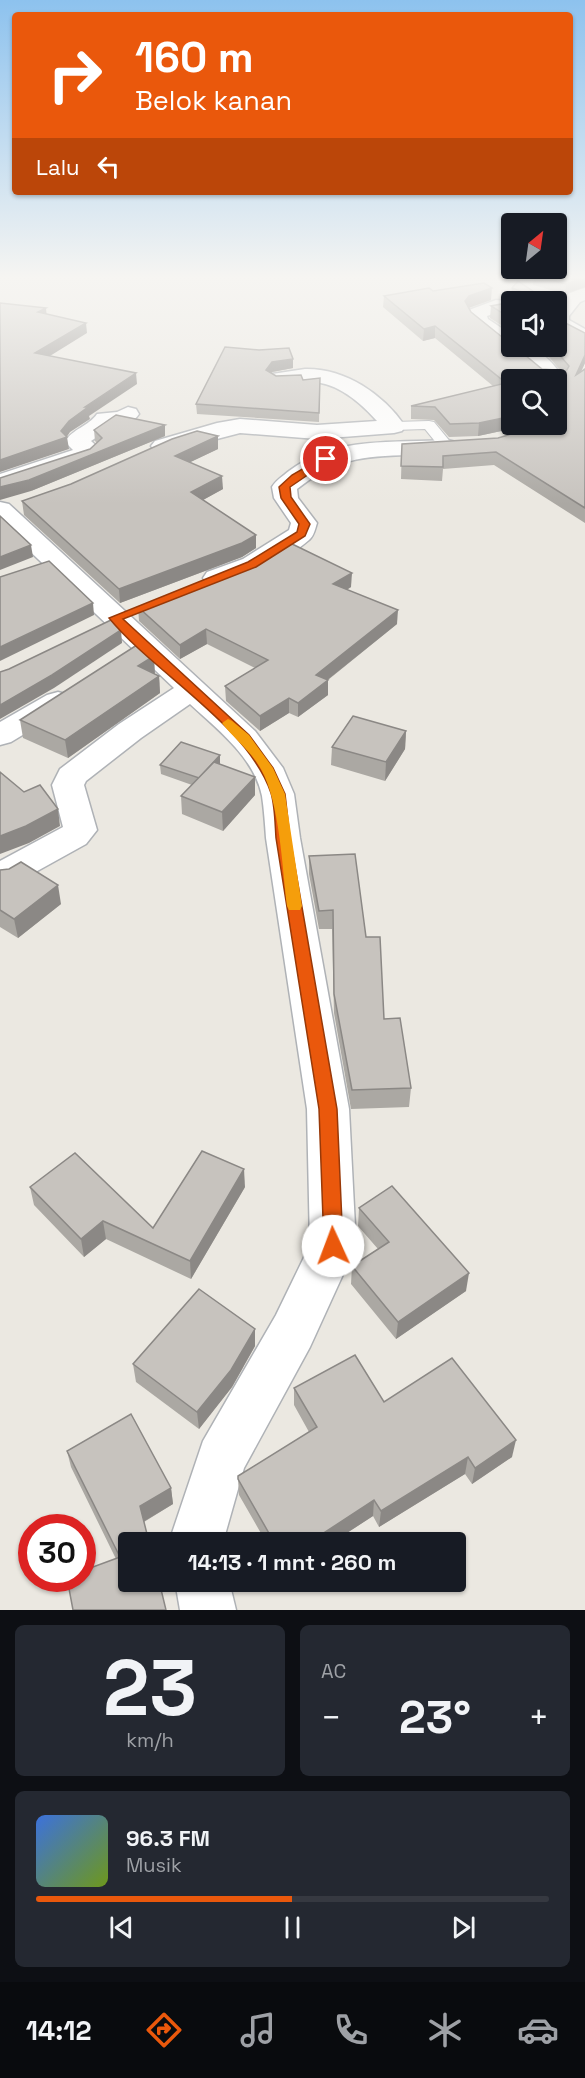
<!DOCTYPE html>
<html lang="id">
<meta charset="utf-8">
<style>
body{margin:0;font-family:"Space Grotesk",sans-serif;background:#242831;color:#f1f3f6;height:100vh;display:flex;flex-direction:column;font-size:22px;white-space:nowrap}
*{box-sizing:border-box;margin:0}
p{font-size:20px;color:#9ea1a6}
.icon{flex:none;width:33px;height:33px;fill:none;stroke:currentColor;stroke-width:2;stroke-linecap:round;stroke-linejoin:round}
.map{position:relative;height:1610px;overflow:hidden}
.sheet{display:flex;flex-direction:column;gap:15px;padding:15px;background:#0d0f14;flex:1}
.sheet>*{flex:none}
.hud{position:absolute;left:12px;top:12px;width:561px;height:183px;border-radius:6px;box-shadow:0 2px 4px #0004;background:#ea580c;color:#fff;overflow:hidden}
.needle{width:39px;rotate:29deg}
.buttons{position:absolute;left:501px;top:213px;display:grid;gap:12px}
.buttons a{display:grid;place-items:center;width:66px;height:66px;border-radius:6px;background:#171b24;box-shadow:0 2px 4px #0004;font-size:30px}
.speed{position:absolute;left:18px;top:1514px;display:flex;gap:12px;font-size:30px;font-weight:700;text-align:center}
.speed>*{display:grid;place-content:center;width:78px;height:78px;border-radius:50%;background:#171b24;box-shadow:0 2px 4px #0004;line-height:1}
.speed .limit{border:9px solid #d22;background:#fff;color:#111}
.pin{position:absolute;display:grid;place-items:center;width:51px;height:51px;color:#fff;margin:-26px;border:3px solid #fff;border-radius:50%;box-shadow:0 2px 6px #0007}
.me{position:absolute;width:66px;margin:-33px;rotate:358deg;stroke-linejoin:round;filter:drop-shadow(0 0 4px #0008)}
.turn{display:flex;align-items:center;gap:21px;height:126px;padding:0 24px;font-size:27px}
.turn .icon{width:78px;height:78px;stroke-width:2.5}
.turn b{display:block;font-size:42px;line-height:51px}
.then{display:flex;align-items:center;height:57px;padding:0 24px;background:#0003;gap:12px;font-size:22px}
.big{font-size:45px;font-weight:600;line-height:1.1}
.sheet .widget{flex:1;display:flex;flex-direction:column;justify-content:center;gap:9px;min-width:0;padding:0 21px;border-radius:9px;background:#242831}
.sheet .dial{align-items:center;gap:0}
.dial b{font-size:78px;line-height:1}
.song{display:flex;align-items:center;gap:18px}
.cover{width:72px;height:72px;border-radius:9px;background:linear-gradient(135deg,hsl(220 70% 55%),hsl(80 70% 35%))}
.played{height:6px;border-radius:3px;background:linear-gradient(90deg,#ea580c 50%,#363941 50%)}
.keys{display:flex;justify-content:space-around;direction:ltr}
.heat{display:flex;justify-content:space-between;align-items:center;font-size:33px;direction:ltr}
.sheet .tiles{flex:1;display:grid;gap:15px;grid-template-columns:1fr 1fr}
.widget:last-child{grid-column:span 2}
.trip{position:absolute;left:118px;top:1532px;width:348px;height:60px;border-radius:6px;background:#171b24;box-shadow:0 2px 4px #0004;font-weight:600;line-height:60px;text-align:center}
.tabs{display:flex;height:96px;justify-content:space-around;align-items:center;background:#090b0e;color:#9ea1a6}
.tabs .icon{width:42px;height:42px}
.tabs .on{color:#ea580c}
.tabs b{font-size:27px;color:#f1f3f6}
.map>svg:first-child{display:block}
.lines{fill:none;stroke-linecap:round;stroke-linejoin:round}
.lane-casing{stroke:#afb2b6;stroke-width:2}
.street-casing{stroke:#afb2b6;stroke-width:3}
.secondary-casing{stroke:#aeb1b5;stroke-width:3}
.lane{fill:#fff;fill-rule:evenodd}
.street{fill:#fff;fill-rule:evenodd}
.secondary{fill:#fff;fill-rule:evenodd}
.wall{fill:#aba8a3}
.shaded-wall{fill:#8b8885}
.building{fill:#c7c3be;stroke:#8b8885;stroke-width:1.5}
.route{fill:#ea580c;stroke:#983908;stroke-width:1.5}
.slow{fill:#f59e0b}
</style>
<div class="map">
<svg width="585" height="1610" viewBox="0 0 585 1610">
<rect width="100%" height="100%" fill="#ebe8e1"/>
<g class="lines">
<defs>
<path id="lane" d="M429,421L434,422L452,444L454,447L452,450H442L425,429L394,430L387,426L394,422Z"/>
<g id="street">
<path d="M496,300L517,302H512V312H499L487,316L488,319L512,335V346C538,346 550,358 565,380L562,385L556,386V380H542C521,356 478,338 466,314L469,310Z"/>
<path d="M305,369C345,368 383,394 405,426L402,431L394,433L317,439L240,433L163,453L155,451L151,446L155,441L217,423L240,419L317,425L377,421C360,402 336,381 309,382C296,382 284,386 272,382L268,378L272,374Z"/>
<path d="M128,407L136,409L139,414C129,428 123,420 112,426C105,430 98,437 91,441L101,450L91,459L0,489V474L73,450L65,442C72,429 89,426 97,414L117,412Z"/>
<path d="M448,440L456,442L460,447L456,452C441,456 425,455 410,455C362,456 335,459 297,489L298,498L317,523C315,529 314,536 309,540C290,557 232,590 207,584L203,578L207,572L243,559L289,530L291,523L274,498L272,487C276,480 283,476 289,471C335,436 394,443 448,440Z"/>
<path d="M0,502L9,504L255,731L283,768L294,794L300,838L349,1109L356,1246L310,1347L244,1468L223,1542H169L203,1441L276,1315L310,1245L307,1109L266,838C265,824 264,809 262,796C254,757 217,729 190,704L141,738L86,781L84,785L97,830L86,844L12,885L0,888V861L63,827L52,785L60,769L119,724L174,688L0,523Z"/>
<path d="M58,692L69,695L73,701L69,707L11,742L0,745V722L47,695Z"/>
<path d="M175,1581H229L236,1610H180Z"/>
</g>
<path id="secondary" d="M585,288V300L580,302L569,316V320L585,329V343L556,329C556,303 558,295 585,288Z"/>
</defs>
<use href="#lane" class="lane-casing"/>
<use href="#street" class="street-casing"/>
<use href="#secondary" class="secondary-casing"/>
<use href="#lane" class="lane"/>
<use href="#street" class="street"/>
<use href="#secondary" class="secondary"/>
</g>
<g class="wall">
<path d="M534,279H585V287L565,294L533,285Z"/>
<path d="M512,288L549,302L515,301L510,299Z"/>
<path d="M433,291L491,300L469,308L471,312L542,369L556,375H564L550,358L537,349L526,346H556L557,319L585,333V363L581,371L585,369V523L494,465L443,469L442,481L401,479L402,444L498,438L542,426L557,419L556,380L506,430L478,436L449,437L434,420L411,419V406L493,386L435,338L423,341L383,307L384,296Z"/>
<path d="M512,302V332L490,318L491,306Z"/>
<path d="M225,347L293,368L272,372L271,373L276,376L303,380L320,378L319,422L197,414L196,404Z"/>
<path d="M94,430L165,436L31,491L90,449L97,443L95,441Z"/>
<path d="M218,436V449L190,462L223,489L203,500L256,548L242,557L120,603L24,515L22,501Z"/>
<path d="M351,587L347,590L397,624L328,680V695L298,717L289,713L260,731L226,701L225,686L255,668L207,644L180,659L139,621L138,607Z"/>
<path d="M155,674L159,676L160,693L68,758L23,738L20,720Z"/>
<path d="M406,731L405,749L385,781L331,765L332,747Z"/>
<path d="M220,764L255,795L223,831L182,814L181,796L192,785L161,774L160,765Z"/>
<path d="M309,856L366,937L384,1019L411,1088L409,1107L351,1109L334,1013L332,929H319L309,874Z"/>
<path d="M0,870L61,904L18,938L0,927Z"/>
<path d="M30,1187L153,1228L245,1187L191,1279L106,1239L84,1257L34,1205Z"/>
<path d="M359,1208L466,1291L396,1339L351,1284L352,1266L378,1249L358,1226Z"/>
<path d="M255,1329V1346L232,1387L199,1429L136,1382L133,1364Z"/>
<path d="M294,1388L384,1402L512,1457L472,1484L465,1474L379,1527L373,1516L333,1542H266L239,1495L238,1479L309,1432L294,1405Z"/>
<path d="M67,1451L171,1488L173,1504L144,1522L129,1581L116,1559L71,1467Z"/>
</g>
<g class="shaded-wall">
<path d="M582,279H585V287L565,294L566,284Z"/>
<path d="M492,288L491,300L468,308L465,301L469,296Z"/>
<path d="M46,308L47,319L38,312Z"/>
<path d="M86,323L87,333L37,364L35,353Z"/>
<path d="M435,326V338L423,341L424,329Z"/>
<path d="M585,355V363L574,387L576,375Z"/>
<path d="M293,359V368L272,372L266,380V370L272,362Z"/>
<path d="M136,373L137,384L89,416L90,419L70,432L66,438L67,437L69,449L0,472V460L61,431L69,421L85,407Z"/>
<path d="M512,416V424H521L506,430L478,436L479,423Z"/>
<path d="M165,425V436L31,491L0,500V487Z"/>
<path d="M218,436V449L176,469L175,456Z"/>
<path d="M222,476L223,489L192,506L191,492Z"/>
<path d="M256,535V548L242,557L120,603L119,589Z"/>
<path d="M31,545L33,557L0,570V557Z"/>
<path d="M352,573L351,587L332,598L333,584Z"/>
<path d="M93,603L94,615L0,661V647Z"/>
<path d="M398,610L397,624L316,689V675Z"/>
<path d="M206,629L207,644L180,659V645Z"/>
<path d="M121,630L122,643L54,688L0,719V705Z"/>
<path d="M154,656L155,674L138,666Z"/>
<path d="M159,676L160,693L68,758L65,740Z"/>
<path d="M328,680V695L298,717V703Z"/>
<path d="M289,698V713L260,731V716Z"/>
<path d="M406,731L405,749L385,781L386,762Z"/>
<path d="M220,755V765L199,778Z"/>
<path d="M255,777V795L223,831L222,812Z"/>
<path d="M58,809L60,826L29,843L0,854V836Z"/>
<path d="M58,885L61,904L18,938L14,919Z"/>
<path d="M244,1169L245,1187L191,1279L190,1261Z"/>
<path d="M103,1221L106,1239L84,1257L81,1239Z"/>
<path d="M469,1273L466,1291L396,1339L398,1322Z"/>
<path d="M255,1329V1346L232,1387L199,1429L197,1412Z"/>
<path d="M516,1440L512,1457L472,1484L475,1468Z"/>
<path d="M468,1457L465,1474L379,1527L381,1511Z"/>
<path d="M171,1488L173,1504L143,1522L140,1506Z"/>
<path d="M374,1500L373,1516L333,1542H310Z"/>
</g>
<g class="building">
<path d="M547,279H582L566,284Z"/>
<path d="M518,281L549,302H515V293L520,291L512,288Z"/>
<path d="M484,283L492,288L469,296L465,301L471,312L512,345V346H514L542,369L555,370L556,375H564L569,366L552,346H556V318L585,333V355L576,375L585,369V508L496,452L443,456V467L401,466L402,444L498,438L545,424H556V419L559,418L563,412L558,405L556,407V380H512V416L479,423L450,424L435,407L411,406L506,383L435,326L424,329L384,296L429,288L433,291Z"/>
<path d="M512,302V319L491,306Z"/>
<path d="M0,303L46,308L38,312L86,323L35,353L136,373L85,407H88L69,421L61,431L67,437L0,460Z"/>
<path d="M225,347L259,350L289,348L293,359L272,362L266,370L276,376L301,375L303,380L320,378L319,413L196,404Z"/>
<path d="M116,415L165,425L29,480L0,487V478L90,449L102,438L94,430Z"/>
<path d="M197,431L218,436L175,456L222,476L191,492L256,535L242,543L119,589L22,501L71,484L172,439Z"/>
<path d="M0,516L31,545L0,557Z"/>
<path d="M288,542L352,573L333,584L398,610L316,675L328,680L298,703L289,698L260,716L225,686L268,660L206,629L180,645L138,607L262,559Z"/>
<path d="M49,561L93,603L0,647V577Z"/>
<path d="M111,620L121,630L52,675L0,705V672L9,669Z"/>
<path d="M140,643L154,656L138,666L159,676L65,740L20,720Z"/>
<path d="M353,716L406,731L386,762L332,747Z"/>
<path d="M181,742L220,755L199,778L160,765Z"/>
<path d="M214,762L255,777L222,812L181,796Z"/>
<path d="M0,772L24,792L40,785L58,809L26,826L0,836Z"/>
<path d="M355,854L366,937H380L384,1019L400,1018L411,1088L352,1090L334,994L333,910L319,911L309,856Z"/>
<path d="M21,862L58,885L14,919L0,910V870L9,869Z"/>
<path d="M202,1151L244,1169L190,1261L103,1221L81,1239L30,1187L75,1153L153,1228Z"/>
<path d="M392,1186L469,1273L398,1322L352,1266L389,1242L359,1208Z"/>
<path d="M199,1289L255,1329L231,1370L197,1412L133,1364Z"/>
<path d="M355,1355L384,1402L452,1358L516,1440L475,1468L468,1457L381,1511L374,1500L310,1542H274L238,1479V1476L317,1427L294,1388Z"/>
<path d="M131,1414L171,1488L140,1506L149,1542H129V1581H159L166,1610H73L67,1578H82V1571L120,1557L67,1451Z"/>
</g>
<linearGradient id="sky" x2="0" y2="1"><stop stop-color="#8dc2ee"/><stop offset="0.55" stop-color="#f6f5f2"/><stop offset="1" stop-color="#f6f5f2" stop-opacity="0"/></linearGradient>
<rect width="585" height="504" fill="url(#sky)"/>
<path class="route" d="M323,457L331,459L290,487L291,497L310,524L305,536L256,567L123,619L249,735L273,768L285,794L290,838L337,1109L343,1246L340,1252L333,1254L327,1252L324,1246L319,1109L276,838C275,824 275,806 271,793C248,725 154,673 109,618L248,562L297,532L299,524L281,498L279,487L292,475Z"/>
<path class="slow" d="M228,719L232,721L249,735L273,768L285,794L302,906L300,910H289L287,906C282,866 280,804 261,769C251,751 234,739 222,723Z"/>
</svg>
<div class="buttons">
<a><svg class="needle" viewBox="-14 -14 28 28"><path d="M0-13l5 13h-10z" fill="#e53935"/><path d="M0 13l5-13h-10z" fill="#9ea1a6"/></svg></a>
<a><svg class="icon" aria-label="sound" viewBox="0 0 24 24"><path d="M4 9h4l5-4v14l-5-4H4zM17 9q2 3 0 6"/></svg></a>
<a><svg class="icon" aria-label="search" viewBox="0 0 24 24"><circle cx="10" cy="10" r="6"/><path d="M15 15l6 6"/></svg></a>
</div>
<div class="speed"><div class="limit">30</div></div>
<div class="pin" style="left:326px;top:459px;background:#d93025"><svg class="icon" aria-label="arrive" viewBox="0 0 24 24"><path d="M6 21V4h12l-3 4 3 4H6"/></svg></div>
<svg class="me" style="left:333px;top:1246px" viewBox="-20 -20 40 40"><circle r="19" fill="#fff"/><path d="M0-13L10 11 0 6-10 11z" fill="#ea580c"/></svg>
<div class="trip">14:13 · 1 mnt · 260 m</div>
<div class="hud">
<div class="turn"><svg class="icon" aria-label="right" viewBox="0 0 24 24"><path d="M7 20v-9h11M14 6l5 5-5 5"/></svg><div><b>160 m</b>Belok kanan</div></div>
<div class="then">Lalu<svg class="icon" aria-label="left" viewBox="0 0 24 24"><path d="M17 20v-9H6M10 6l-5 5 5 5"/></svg></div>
</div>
</div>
<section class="sheet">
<div class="tiles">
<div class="widget dial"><b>23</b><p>km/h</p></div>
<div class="widget"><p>AC</p>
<div class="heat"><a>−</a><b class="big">23°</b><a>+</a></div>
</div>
<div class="widget">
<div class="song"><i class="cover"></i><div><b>96.3 FM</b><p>Musik</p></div></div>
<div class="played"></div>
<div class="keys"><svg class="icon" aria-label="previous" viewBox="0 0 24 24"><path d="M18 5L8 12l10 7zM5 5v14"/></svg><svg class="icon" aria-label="pause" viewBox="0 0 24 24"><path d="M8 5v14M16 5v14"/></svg><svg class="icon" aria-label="next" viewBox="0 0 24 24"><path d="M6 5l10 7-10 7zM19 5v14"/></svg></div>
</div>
</div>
</section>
<nav class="tabs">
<b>14:12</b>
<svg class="icon on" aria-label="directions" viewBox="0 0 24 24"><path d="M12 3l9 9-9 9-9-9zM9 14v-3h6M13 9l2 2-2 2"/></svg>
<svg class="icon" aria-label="music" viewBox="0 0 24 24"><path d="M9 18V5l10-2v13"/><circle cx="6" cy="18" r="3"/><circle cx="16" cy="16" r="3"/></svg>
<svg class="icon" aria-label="phone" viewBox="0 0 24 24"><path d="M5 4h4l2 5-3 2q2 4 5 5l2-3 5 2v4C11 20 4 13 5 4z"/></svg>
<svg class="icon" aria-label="climate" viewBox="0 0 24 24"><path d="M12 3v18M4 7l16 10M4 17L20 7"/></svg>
<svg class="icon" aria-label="car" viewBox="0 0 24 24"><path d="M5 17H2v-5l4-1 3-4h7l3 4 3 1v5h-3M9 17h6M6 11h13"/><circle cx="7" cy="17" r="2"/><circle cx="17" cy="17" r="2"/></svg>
</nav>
